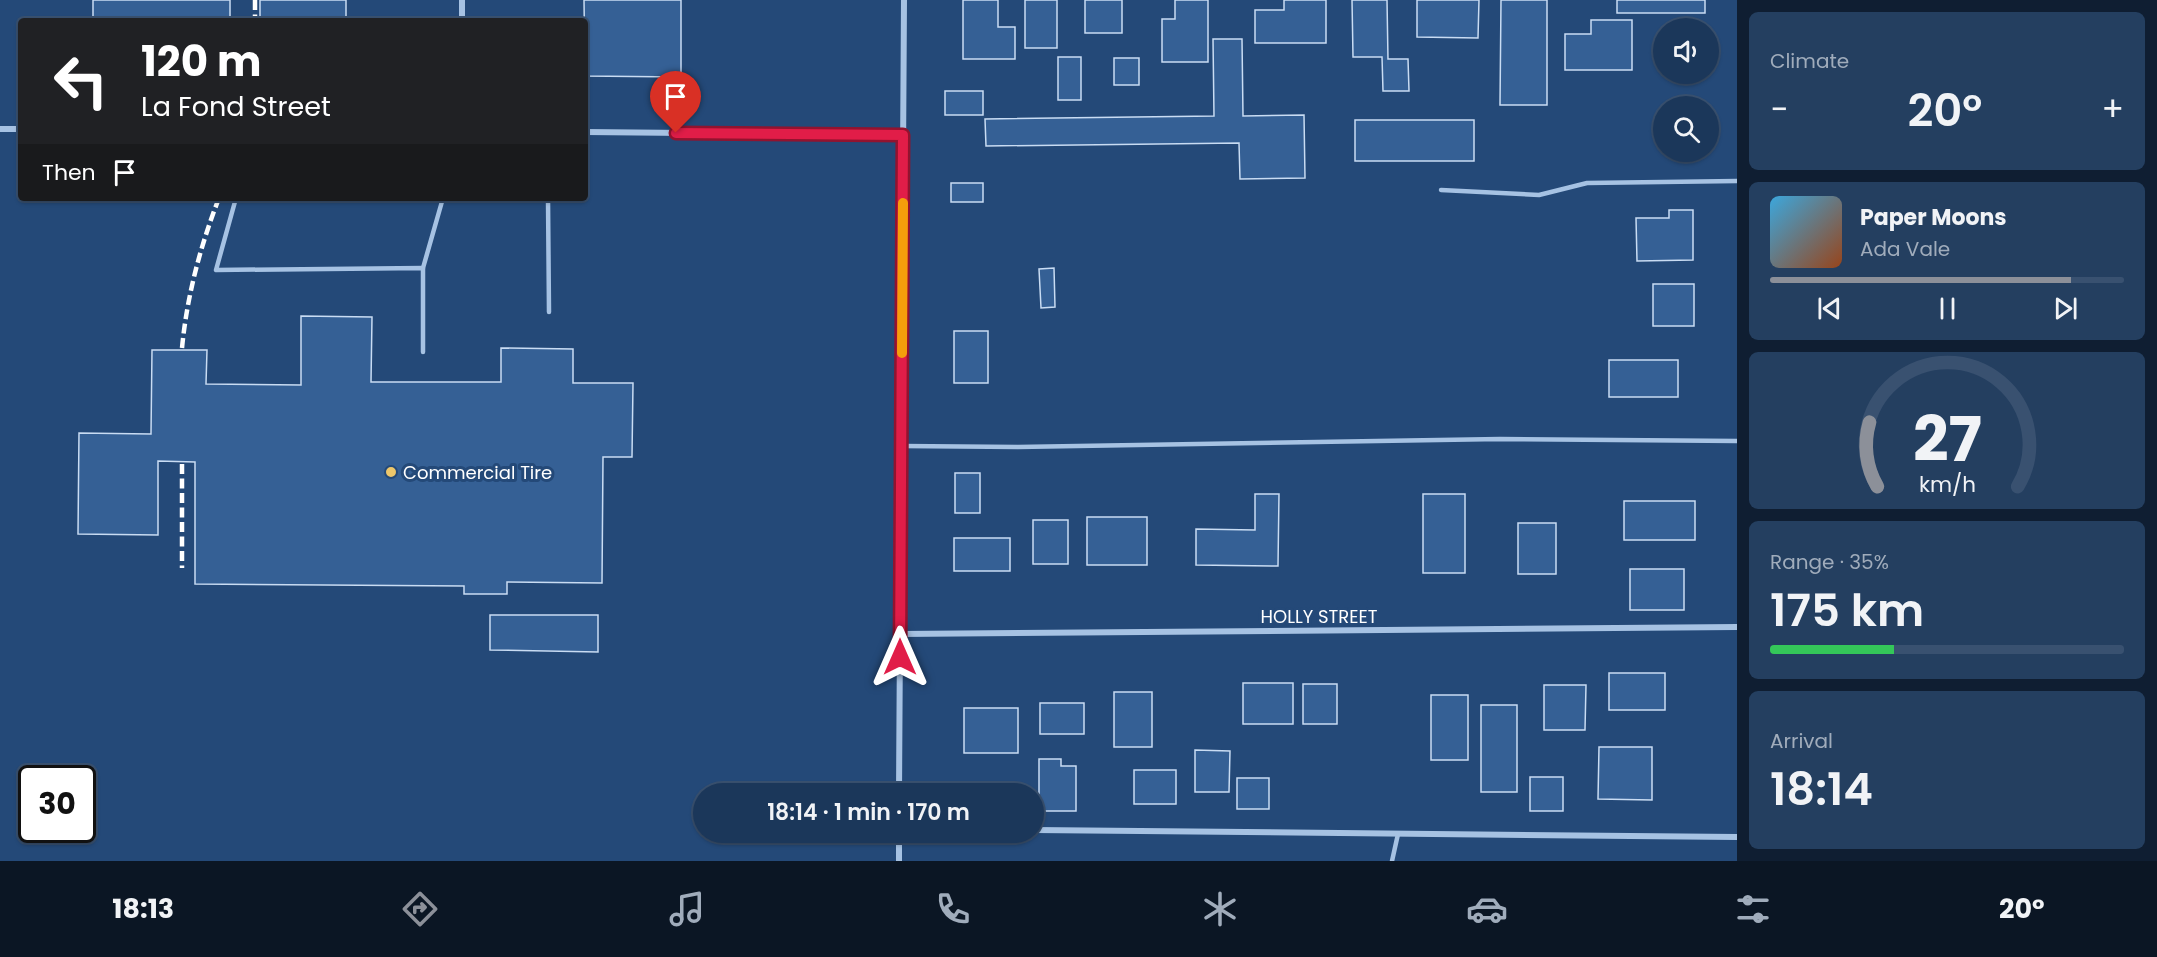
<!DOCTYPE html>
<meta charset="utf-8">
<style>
body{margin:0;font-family:Poppins,sans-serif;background:#243f60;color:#f1f3f6;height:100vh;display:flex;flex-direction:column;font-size:22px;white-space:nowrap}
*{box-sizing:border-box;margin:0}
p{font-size:20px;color:#a0acbb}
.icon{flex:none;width:33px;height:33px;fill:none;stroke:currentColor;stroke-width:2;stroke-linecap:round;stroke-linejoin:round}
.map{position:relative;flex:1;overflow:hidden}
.sheet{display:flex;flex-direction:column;gap:12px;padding:12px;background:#0f1e32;width:420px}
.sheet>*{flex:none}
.guide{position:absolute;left:18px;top:18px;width:570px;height:183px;border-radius:6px;box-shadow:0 2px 4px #0004,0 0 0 2px #395170;background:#202124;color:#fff;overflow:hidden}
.controls{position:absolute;left:1653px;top:18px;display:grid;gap:12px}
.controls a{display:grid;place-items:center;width:66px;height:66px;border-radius:50%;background:#1b375a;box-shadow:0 2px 4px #0004,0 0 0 2px #395170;font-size:30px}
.speed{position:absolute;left:18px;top:765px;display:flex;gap:12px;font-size:30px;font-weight:700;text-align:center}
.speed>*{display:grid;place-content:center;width:78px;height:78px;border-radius:50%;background:#1b375a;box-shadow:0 2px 4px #0004,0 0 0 2px #395170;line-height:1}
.speed .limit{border:3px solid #111;border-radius:9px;background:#fff;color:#111}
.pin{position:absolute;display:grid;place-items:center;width:51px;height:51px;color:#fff;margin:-62px -26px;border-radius:50% 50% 50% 0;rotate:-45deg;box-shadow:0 0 6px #0007}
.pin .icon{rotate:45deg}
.me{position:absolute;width:66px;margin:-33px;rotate:0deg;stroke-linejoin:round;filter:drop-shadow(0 0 4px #0008)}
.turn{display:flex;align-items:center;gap:21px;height:126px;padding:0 24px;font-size:27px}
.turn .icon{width:78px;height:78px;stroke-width:2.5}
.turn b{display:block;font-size:42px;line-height:51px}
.then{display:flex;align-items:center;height:57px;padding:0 24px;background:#0003;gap:12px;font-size:22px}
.big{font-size:45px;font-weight:600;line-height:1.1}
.sheet .widget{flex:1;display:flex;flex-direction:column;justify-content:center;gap:9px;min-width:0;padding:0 21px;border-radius:9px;background:#243f60}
.sheet .dial{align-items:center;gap:0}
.dial svg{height:156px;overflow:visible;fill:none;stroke:#395170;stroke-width:7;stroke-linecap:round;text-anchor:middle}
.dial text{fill:#f1f3f6;stroke:none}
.song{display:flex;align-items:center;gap:18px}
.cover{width:72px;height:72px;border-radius:9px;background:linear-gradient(135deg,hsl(200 70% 55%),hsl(20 70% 35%))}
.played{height:6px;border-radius:3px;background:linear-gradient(90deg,#8c9099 85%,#395170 85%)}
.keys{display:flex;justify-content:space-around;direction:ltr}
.heat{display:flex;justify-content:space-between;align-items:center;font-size:33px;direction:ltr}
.charge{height:9px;border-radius:4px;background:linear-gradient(90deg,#34c759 35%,#395170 0)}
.trip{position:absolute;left:693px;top:783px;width:351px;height:60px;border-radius:30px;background:#1b375a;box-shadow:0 2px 4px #0004,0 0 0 2px #395170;font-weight:600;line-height:60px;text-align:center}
.menu{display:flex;height:96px;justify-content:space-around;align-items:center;background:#0b1624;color:#a0acbb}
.menu .icon{width:42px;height:42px}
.menu .active{color:#8c9099}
.menu b{font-size:27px;color:#f1f3f6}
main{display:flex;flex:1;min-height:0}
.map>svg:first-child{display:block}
.building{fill:#356095;stroke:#c9dcf3;stroke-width:1.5}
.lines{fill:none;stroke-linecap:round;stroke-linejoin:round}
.service{stroke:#a6c2e3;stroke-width:4.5}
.minor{stroke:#a6c2e3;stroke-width:6}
.rail{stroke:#fff;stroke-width:4.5;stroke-dasharray:10 4.5;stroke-linecap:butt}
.route-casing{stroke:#92132f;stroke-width:15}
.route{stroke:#e11d48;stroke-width:10}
.slow{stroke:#f59e0b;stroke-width:10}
.poi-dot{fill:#edc76b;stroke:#244978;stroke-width:2}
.labels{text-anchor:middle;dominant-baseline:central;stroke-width:6;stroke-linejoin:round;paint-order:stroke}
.poi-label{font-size:18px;fill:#fff;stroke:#244978;text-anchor:start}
.street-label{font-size:18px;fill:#fff;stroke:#244978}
</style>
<main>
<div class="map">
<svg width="1737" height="861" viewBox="0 0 1737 861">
<rect width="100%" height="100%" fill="#244978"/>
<g class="building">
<rect x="93" y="0" width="137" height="21"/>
<rect x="260" y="0" width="86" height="21"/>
<path d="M584,0H681V77L585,76Z"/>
<path d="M963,0H998V27H1015V59H963Z"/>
<rect x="1025" y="0" width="32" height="48"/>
<rect x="1085" y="0" width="37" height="33"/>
<path d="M1175,0H1208V62H1162V19H1175Z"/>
<path d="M1284,0H1326V43H1255V10H1284Z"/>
<path d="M1352,0H1387L1388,59H1408L1409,91H1383L1382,57H1353Z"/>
<path d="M1417,0H1479L1478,38L1417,37Z"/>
<path d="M1501,0H1547V105H1500Z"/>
<rect x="1617" y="0" width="88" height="13"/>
<path d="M1591,20H1632V70H1565V34H1591Z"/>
<path d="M1213,39H1242L1243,116L1304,115L1305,178L1240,179L1239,143L986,146L985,119L1214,116Z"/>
<rect x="1058" y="57" width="23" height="43"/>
<rect x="1114" y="58" width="25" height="27"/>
<rect x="945" y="91" width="38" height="24"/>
<rect x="1355" y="120" width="119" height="41"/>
<rect x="951" y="183" width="32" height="19"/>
<path d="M1669,210H1693V260L1637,261L1636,218H1669Z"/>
<path d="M1054,268L1055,307L1041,308L1039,269Z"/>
<rect x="1653" y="284" width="41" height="42"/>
<path d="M301,316L372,317L371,382H501V348L573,349V383H633L632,457H603L602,583L507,582V594H464V586L195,584V462L158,461V535L78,534L79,433L151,434L152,350H207L206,384L301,385Z"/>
<rect x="954" y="331" width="34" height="52"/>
<rect x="1609" y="360" width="69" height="37"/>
<rect x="955" y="473" width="25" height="40"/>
<path d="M1255,494H1279L1278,566L1196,565V529L1255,530Z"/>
<rect x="1423" y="494" width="42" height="79"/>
<rect x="1624" y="501" width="71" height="39"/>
<rect x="1087" y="517" width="60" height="48"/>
<rect x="1033" y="520" width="35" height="44"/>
<rect x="1518" y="523" width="38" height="51"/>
<rect x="954" y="538" width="56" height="33"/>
<rect x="1630" y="569" width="54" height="41"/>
<path d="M490,615H598V652L490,650Z"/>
<rect x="1609" y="673" width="56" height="37"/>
<rect x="1243" y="683" width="50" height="41"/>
<rect x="1303" y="684" width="34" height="40"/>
<path d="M1544,685H1586L1585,730H1544Z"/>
<rect x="1114" y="692" width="38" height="55"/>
<rect x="1431" y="695" width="37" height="65"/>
<rect x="1040" y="703" width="44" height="31"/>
<rect x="1481" y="705" width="36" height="87"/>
<rect x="964" y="708" width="54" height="45"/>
<path d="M1599,747H1652V800L1598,799Z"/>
<path d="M1195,750L1230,751L1229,792H1195Z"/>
<path d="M1039,759H1061V766H1076V811H1039Z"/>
<rect x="1134" y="770" width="42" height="34"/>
<rect x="1530" y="777" width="33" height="34"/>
<rect x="1237" y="778" width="32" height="31"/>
</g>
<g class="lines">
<g class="service">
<path d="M1441,190L1539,195L1587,183L1737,181"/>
<path d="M236,198L216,270L423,268V352"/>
<path d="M548,198L549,312"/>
<path d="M423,268L443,198"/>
<path d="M902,446L1018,447L1500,439L1737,441"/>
<path d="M1392,861L1398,834"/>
</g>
<g class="minor">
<path d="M462,21V0"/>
<path d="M0,129H21"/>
<path d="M585,132L903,135"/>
<path d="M900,634L1737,627"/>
<path d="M899,794L904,0"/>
<path d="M1034,830L1737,837"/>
<path d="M899,861V832"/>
</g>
<g class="rail">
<path d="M255,0V21"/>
<path d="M182,348C187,296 200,247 219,198"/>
<path d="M182,464V568"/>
</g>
</g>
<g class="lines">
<defs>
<path id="route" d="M676,133L903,135L900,657"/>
</defs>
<use href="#route" class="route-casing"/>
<use href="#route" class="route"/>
<path class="slow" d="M902,353L903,203"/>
</g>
<circle class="poi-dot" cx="391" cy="472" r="6"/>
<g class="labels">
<g class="poi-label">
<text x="403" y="472">Commercial Tire</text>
</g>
<g class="street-label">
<text x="1319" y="616">HOLLY STREET</text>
</g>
</g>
</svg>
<div class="controls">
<a><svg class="icon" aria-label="sound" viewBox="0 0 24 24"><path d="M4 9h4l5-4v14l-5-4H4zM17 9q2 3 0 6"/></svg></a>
<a><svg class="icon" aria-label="search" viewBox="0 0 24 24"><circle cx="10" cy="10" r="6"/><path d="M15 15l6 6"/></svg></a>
</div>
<div class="speed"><div class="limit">30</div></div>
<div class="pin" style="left:676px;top:133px;background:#d93025"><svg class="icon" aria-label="arrive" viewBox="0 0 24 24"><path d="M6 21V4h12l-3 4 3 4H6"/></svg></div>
<svg class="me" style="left:900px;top:657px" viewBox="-20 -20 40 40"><path d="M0-17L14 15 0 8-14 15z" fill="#e11d48" stroke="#fff" stroke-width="4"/></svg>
<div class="trip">18:14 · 1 min · 170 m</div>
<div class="guide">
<div class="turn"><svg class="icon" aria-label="left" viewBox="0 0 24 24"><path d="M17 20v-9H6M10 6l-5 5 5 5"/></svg><div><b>120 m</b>La Fond Street</div></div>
<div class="then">Then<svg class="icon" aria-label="arrive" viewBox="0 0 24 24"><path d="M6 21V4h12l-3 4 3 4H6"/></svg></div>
</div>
</div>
<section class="sheet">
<div class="widget"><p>Climate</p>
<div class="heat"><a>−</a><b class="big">20°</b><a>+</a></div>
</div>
<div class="widget">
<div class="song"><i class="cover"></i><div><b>Paper Moons</b><p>Ada Vale</p></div></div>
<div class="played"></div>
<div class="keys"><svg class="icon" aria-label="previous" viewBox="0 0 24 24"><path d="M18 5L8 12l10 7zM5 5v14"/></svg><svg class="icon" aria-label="pause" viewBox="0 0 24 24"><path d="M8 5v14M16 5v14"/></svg><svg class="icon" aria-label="next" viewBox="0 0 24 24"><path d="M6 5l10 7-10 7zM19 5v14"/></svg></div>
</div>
<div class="widget dial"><svg viewBox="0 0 100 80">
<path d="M14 69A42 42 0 1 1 86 69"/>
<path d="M14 69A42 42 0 0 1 10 36" stroke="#8c9099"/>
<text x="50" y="56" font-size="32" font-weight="700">27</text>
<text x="50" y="72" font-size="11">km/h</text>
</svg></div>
<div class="widget"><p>Range · 35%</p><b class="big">175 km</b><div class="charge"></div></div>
<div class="widget"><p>Arrival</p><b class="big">18:14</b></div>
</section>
</main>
<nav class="menu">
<b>18:13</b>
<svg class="icon active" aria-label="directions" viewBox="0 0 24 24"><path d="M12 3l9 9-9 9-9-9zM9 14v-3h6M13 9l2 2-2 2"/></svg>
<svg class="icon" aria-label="music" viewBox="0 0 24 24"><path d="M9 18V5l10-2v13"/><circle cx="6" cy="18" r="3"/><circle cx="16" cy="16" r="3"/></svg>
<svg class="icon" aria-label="phone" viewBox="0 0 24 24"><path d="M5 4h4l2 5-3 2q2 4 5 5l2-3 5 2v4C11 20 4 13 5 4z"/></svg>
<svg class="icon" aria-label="climate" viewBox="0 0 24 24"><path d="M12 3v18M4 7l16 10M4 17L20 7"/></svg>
<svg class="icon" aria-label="car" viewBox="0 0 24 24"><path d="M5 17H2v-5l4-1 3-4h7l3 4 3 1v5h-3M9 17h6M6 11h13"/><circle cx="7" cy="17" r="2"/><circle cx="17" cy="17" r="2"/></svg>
<svg class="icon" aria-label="filters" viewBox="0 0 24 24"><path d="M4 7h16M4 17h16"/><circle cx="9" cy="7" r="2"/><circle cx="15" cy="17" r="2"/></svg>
<b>20°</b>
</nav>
